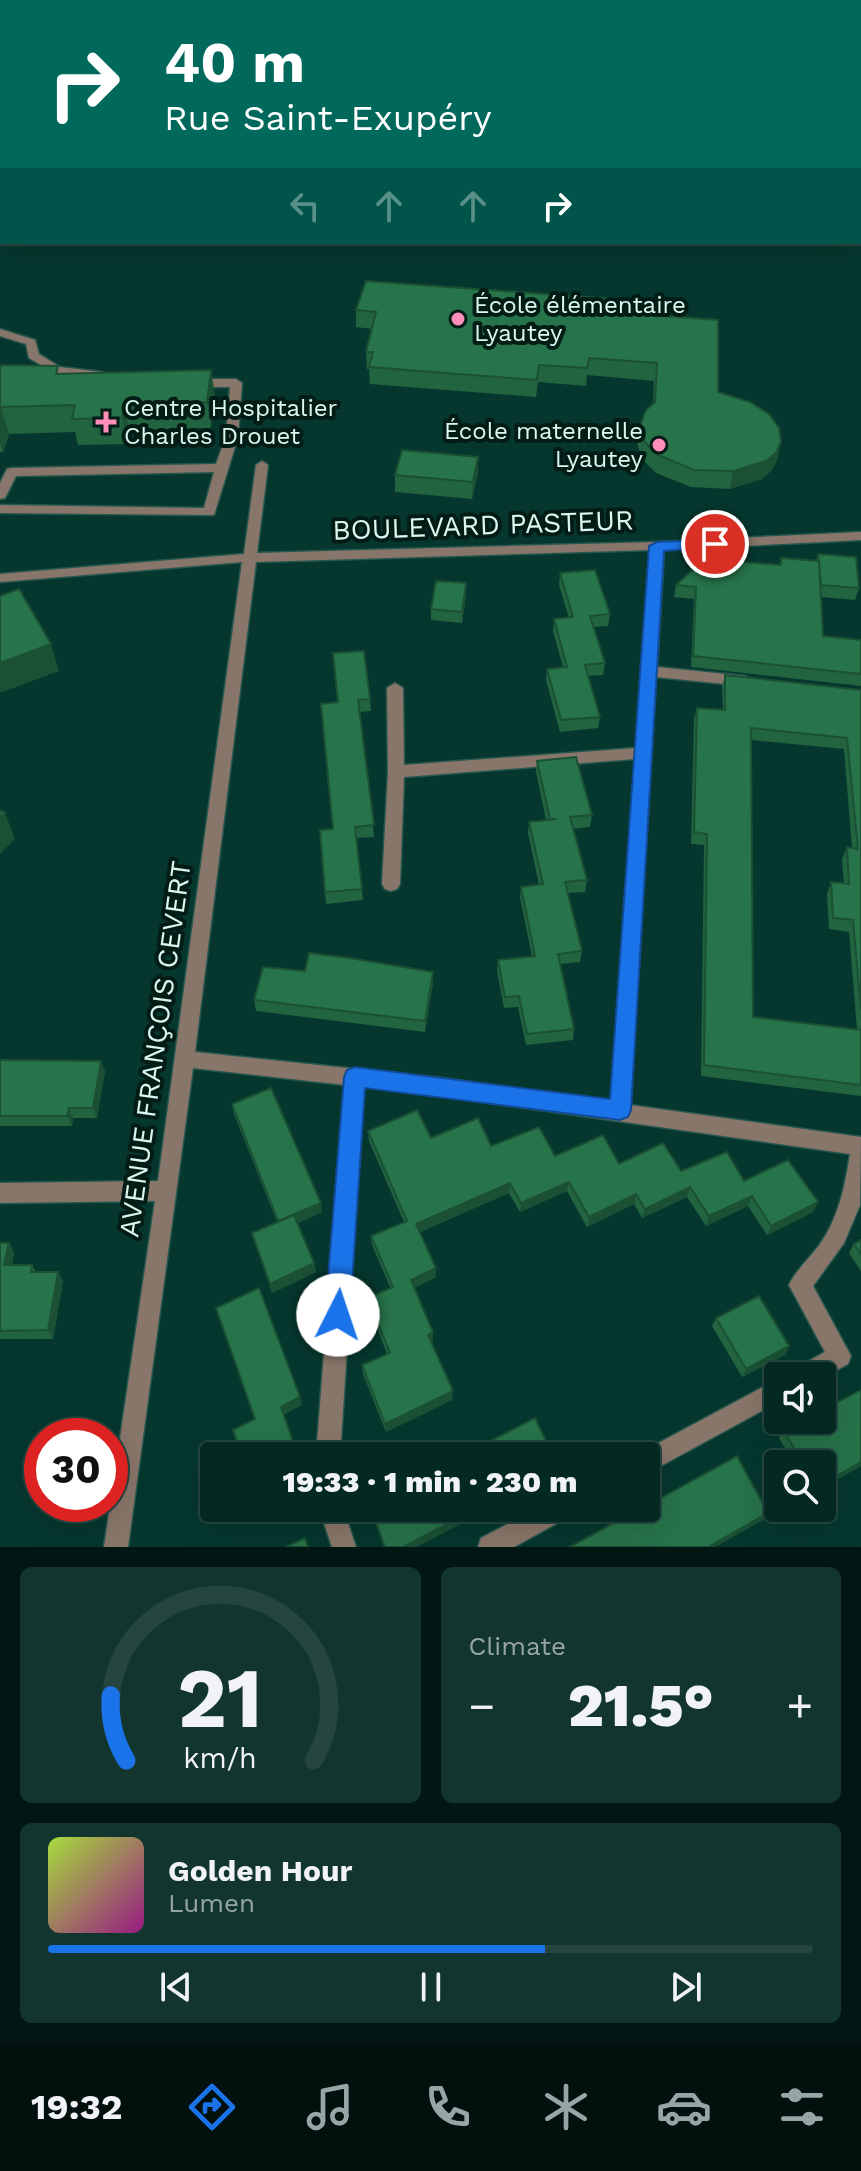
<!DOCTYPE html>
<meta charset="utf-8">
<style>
body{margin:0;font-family:"Work Sans",sans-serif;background:#12352f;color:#f1f3f6;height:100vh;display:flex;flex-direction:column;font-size:30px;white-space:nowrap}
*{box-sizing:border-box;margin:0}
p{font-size:26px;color:#97a6a5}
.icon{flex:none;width:44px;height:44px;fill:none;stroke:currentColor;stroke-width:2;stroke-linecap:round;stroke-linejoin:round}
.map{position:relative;height:1547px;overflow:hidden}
.drawer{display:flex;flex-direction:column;gap:20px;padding:20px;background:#021713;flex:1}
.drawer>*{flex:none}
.guide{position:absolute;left:0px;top:0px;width:862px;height:244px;box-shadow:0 8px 32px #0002,0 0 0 2px #254540;background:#00695c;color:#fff;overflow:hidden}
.controls{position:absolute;left:764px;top:1362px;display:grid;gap:16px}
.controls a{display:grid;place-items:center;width:72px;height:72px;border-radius:8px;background:#042922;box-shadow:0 8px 32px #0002,0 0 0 2px #254540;font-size:40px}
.speed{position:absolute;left:24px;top:1418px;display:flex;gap:16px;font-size:40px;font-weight:700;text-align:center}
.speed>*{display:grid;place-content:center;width:104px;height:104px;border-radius:50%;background:#042922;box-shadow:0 8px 32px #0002,0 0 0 2px #254540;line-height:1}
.speed .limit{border:12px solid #d22;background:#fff;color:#111}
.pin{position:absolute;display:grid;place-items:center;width:68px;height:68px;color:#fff;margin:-34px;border:4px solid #fff;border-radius:50%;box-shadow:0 2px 8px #0007}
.me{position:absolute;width:88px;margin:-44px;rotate:4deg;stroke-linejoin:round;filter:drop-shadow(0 0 6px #0008)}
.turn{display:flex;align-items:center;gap:28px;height:168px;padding:0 32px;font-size:36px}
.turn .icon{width:104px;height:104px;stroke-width:2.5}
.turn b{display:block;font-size:56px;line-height:68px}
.lanes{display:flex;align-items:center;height:76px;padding:0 32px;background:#0003;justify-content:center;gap:40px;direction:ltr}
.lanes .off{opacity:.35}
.big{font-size:60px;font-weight:800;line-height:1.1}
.drawer .card{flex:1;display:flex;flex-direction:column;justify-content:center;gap:12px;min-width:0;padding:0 28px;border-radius:12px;background:#12352f}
.drawer .dial{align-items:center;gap:0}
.dial svg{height:208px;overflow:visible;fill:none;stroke:#254540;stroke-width:7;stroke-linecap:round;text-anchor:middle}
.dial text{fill:#f1f3f6;stroke:none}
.song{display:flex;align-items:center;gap:24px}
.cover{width:96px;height:96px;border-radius:12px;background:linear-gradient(135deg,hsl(80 70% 55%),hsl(310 70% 35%))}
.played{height:8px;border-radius:4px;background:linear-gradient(90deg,#1a73e8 65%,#254540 65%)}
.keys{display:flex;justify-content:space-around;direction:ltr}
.heat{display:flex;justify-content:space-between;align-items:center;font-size:44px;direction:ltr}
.drawer .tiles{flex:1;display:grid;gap:20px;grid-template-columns:1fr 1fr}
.card:last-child{grid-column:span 2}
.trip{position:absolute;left:200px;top:1442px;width:460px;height:80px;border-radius:8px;background:#042922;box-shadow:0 8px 32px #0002,0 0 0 2px #254540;font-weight:800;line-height:80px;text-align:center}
.menu{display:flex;height:128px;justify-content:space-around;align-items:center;background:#02100e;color:#97a6a5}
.menu .icon{width:56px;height:56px}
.menu .active{color:#1a73e8}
.menu b{font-size:36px;color:#f1f3f6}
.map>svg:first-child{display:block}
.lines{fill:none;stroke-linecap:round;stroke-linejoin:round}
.service-casing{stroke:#27564d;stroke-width:3}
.minor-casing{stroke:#27564d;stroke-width:3}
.service{fill:#89766a;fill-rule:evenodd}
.minor{fill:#89766a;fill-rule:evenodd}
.wall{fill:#226340;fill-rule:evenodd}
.shaded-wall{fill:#1b5034}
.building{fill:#27734a;stroke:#1b5034;stroke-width:2}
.route{fill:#1a73e8;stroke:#114b97;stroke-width:2}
.poi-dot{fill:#ff8eba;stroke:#031c16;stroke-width:3}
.labels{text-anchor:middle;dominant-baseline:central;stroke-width:8;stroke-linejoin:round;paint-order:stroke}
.far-poi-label{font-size:24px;fill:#daf8ef;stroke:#031c16;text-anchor:start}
.street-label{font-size:28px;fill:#daf8ef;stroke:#031c16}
</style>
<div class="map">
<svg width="861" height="1547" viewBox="0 0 861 1547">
<rect width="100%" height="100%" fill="#05372e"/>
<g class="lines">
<defs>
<g id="service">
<path d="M0,329L35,340L39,354L60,367L102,372L108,376L102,380L53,372L29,358L26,344L0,336Z"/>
<path d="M236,379L242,383L238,437L214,515L0,513V505L204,508L214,472L16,476L5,498L0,499V483L7,469L12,468L216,464L226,437L230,387H192L186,383L192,379Z"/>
</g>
<g id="minor">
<rect x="860" y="27" width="1" height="4"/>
<rect x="0" y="124" width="2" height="6"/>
<path d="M262,461L268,465L257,553L657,542L861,532V540L664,550L657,667L745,676L753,681L745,686L656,677L630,1105L861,1137L860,1205L844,1243L813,1286L851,1356L848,1364L822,1378V1376H793L796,1368L825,1352L789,1285C796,1270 810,1258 820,1244C839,1217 845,1186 850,1154L442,1096L364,1087L340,1456H316L345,1085L193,1068L128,1547H104L155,1201L0,1203V1183L158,1181L242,562L0,582V574L244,554L256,465ZM650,550L636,748L404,765L403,688L395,683L387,688L388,772L382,884L385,889L391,891L397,889L400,884L404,777L635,759L611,1102L442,1078L195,1052L256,562Z"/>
<path d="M778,1379V1402L646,1474V1456H637L638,1454Z"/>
<path d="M319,1508H343L356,1547H332Z"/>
<path d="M538,1508H574L570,1516L514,1547H478L481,1538Z"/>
</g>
</defs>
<use href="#service" class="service-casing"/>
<use href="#minor" class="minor-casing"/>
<use href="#service" class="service"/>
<use href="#minor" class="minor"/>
</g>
<g class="wall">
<path d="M761,0H790L786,2H769Z"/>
<path d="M654,242H744V245Z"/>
<path d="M356,310L614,312L718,392L781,442L777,460L772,470L762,479L730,489L691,487L656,473L642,459L637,443L640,426L653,404L654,381L587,375L586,386L538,382L536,397L370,384L369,369H367L366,352L372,329L356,327Z"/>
<path d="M0,365L215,396L211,428L129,430L127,444L78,445L75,432L9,434L3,452H0Z"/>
<path d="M478,457V473L472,499L395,492V475Z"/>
<path d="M818,554L859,588L855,600L821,597L823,636L861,640V686L691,667L694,599L674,597L676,585L779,564L781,558L816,561Z"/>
<path d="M560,573L610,614L608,626L594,627L605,663L603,675L588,676L600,717L598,728L560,732L546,680L547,669L563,667L553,631L554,619L569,618L559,585Z"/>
<path d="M466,595L462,623L431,620V609Z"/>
<path d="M725,675L861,690V1096L701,1076L704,845L691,844L694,719L697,708L723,710L722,687ZM751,740L844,749L852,848L847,847L842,859L844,884L831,882L827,894L829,929L849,932L857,1029L753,1017Z"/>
<path d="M370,699L371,711L360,712L374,837L356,838L363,900L326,904L320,830L333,829L321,704Z"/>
<path d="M537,761L592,815L590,827L573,829L587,880L585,892L568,893L582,951L580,962L560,964L574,1029L573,1040L526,1045L518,1007L504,1008L497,971L498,960L532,956L520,898L521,887L539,885L528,833L529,822L546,820L536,772Z"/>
<path d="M305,971L433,972V983L425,1032L256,1011L254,1000Z"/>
<path d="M0,1060L105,1071L97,1118H73L72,1126H0Z"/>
<path d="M232,1104L322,1212L298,1223L316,1272L272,1293L252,1233L277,1222L234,1114Z"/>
<path d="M368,1131L491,1146L555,1156L681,1171L744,1181L818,1202L813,1212L767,1235L748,1206L706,1226L687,1197L642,1218L634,1204L587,1227L567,1191L520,1212L509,1193L420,1232L436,1277L414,1288L433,1341L431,1342L452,1400L386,1432L363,1374L362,1365L387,1354L369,1307L368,1298L391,1289L372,1245L371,1236L404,1222L369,1141Z"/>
<path d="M861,1240V1271L849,1253L854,1244Z"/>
<path d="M0,1243H9L14,1253L12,1265H32L36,1272L63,1281L53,1339H0Z"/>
<path d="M716,1318L789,1346L785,1355L742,1377L712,1326Z"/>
<path d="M783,1430L861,1466L822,1488V1464H794L779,1438Z"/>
<path d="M370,1508H491L416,1547H384Z"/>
</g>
<g class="shaded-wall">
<path d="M211,370L215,396L211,428L207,402Z"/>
<path d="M124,404L129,430L127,444L122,418Z"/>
<path d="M1,407L9,434L3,452L0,443V412Z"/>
<path d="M781,442L777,460L772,470L762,479L730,489L733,471Z"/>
<path d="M478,457V473L472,499L473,482Z"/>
<path d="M466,583V595L462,623V612Z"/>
<path d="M51,644L59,671L0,693V663Z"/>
<path d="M5,813L15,839L0,854V818Z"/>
<path d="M433,972V983L425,1032V1021Z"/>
<path d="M101,1061L105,1071L97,1118L93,1108Z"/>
<path d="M69,1108L73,1118L72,1126L67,1116Z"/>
<path d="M569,1182L567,1191L520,1212L521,1203Z"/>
<path d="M510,1183L509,1193L416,1233V1224Z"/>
<path d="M690,1187L687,1197L642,1218L645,1209Z"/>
<path d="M636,1194L634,1204L587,1227L589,1217Z"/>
<path d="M752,1196L748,1206L706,1226L709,1216Z"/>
<path d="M818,1202L813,1212L767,1235L771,1226Z"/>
<path d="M321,1203L322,1212L280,1231L278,1221Z"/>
<path d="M9,1243L14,1253L10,1274L4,1265Z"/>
<path d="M314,1263L316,1272L272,1293L270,1284Z"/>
<path d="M436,1268V1277L411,1289V1280Z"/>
<path d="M58,1272L63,1281L53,1339L48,1330Z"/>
<path d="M433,1332V1341L428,1344V1335Z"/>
<path d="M789,1346L785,1355L742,1377L746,1369Z"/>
<path d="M453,1391L452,1400L386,1432L385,1424Z"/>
<path d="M300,1397L302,1405L283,1415L281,1407Z"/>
<path d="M861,1462V1466L822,1488V1484Z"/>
<path d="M478,1508H491L416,1547H403Z"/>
<path d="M768,1513L763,1520L715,1547H708Z"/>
</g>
<g class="building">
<path d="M860,122L861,123V144L860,143Z"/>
<path d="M860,152L861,153L860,228Z"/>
<path d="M366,281L615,299L614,312L718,320V392L750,402L769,414L779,428L781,442L776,453L766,461L733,471L694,470L658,455L644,441L640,426L646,410L655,402L657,363L589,358L587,368L539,365L537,380L369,367L373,352H366L376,312L356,310Z"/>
<path d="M0,365L58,366L56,374L211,370L207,402L124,404L122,418L72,419L75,405L1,407L0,412Z"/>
<path d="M402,450L478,457L473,482L395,475Z"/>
<path d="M818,554L856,557L859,588L821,585Z"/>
<path d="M781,558L819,561L823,636L861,640V674L693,656L696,587L676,585L704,559L781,565Z"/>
<path d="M595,570L610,614L590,616L605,663L585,665L600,717L561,720L547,669L567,667L554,619L573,617L560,573Z"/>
<path d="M436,581L466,583L462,612L431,609Z"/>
<path d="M19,589L51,644L0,663V596Z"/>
<path d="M364,651L370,699L358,700L374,825L355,827L362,889L325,892L320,830L333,829L321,704L338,702L333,653Z"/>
<path d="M725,675L861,690V1010L853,920L833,918L831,882L849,884L847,847L858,849L847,738L751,728L753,1017L861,1030V1085L704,1065L707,834L694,832L697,708L725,710Z"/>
<path d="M576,757L592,815L570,817L587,880L565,882L582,951L558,954L574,1029L527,1034L519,996L505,997L498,960L535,956L521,887L543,884L529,822L556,819H550L537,761Z"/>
<path d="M0,810L5,813L0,818Z"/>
<path d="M309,953L350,958L433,972L425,1021L254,1000L263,967L305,971Z"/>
<path d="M0,1060L101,1061L93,1108H69L67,1116H0Z"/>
<path d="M271,1088L321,1203L278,1221L232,1104Z"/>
<path d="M417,1110L431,1138L478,1118L491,1146L539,1127L555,1156L603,1135L619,1164L663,1143L681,1171L727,1152L744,1181L788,1160L818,1202L771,1226L752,1196L709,1216L690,1187L645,1209L636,1194L589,1217L569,1182L521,1203L510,1183L416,1224L436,1268L411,1280L433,1332L428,1335L453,1391L385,1424L362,1365L390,1353L368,1298L393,1287L371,1236L407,1221L368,1131Z"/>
<path d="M294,1215L314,1263L270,1284L252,1233Z"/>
<path d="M861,1240V1254L854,1244Z"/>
<path d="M0,1243H9L4,1265H32L31,1272H58L48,1330L0,1331Z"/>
<path d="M259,1288L300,1397L281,1407L298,1456H242L233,1430L255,1419L216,1308Z"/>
<path d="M759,1296L789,1346L746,1369L716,1318Z"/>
<path d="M861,1390V1462L822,1484V1464H804L783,1430L803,1420H822V1410Z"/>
<path d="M535,1418L553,1456H461Z"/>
<path d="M737,1456L768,1513L708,1547H570L641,1508H646V1506Z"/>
<path d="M371,1508H478L403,1547H385Z"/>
<path d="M305,1538L308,1547H286Z"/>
</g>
<path class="route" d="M715,539L723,544L720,547L664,551L631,1110L628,1117L620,1120L365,1088L350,1315L346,1324L338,1327L329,1324L325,1315L344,1077L347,1070L355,1067L610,1099L649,546L657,542Z"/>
<g class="poi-dot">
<circle cx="458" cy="319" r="8"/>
<path d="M102 410h8v8h8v8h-8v8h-8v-8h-8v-8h8z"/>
<circle cx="659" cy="445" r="8"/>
</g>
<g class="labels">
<g class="far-poi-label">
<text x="474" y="305">École élémentaire<tspan x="474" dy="28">Lyautey</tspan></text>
<text x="124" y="408">Centre Hospitalier<tspan x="124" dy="28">Charles Drouet</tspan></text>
<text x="643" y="431" text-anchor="end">École maternelle<tspan x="643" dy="28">Lyautey</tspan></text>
</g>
<g class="street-label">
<text transform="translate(483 525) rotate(-2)">BOULEVARD PASTEUR</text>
<text transform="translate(155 1049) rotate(-82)">AVENUE FRANÇOIS CEVERT</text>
</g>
</g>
</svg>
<div class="controls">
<a><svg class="icon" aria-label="sound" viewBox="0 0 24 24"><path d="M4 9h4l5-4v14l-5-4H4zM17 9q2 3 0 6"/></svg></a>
<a><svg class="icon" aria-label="search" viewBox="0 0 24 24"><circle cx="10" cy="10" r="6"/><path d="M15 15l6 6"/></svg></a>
</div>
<div class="speed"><div class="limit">30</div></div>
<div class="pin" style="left:715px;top:544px;background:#d93025"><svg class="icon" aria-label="arrive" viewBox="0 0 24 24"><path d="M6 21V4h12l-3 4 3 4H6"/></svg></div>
<svg class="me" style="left:338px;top:1315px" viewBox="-20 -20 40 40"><circle r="19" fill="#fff"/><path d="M0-13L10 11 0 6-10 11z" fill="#1a73e8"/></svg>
<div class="trip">19:33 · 1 min · 230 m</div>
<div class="guide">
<div class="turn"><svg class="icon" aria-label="right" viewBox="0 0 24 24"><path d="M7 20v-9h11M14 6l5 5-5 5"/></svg><div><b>40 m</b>Rue Saint-Exupéry</div></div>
<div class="lanes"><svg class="icon off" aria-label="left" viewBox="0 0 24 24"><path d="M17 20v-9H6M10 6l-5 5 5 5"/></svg><svg class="icon off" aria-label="ahead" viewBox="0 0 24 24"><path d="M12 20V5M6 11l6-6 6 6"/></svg><svg class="icon off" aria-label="ahead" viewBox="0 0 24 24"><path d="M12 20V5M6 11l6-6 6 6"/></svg><svg class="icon" aria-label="right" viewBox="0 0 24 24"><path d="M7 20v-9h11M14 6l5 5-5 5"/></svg></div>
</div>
</div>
<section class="drawer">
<div class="tiles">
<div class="card dial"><svg viewBox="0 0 100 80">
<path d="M14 69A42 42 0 1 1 86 69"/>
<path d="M14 69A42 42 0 0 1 8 44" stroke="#1a73e8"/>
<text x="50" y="56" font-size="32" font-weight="700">21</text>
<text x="50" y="72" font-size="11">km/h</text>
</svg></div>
<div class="card"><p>Climate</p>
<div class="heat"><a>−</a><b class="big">21.5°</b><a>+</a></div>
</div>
<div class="card">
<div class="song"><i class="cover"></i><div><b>Golden Hour</b><p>Lumen</p></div></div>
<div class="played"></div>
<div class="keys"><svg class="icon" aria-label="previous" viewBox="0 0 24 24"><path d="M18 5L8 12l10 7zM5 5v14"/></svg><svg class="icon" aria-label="pause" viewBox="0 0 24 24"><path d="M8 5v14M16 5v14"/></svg><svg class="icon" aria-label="next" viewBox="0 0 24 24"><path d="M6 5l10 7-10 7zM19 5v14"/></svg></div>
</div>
</div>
</section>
<nav class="menu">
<b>19:32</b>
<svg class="icon active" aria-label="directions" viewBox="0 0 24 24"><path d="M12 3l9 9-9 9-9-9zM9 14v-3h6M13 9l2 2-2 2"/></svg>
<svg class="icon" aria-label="music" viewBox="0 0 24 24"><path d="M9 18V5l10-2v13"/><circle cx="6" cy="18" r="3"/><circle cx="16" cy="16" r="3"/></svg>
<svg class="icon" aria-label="phone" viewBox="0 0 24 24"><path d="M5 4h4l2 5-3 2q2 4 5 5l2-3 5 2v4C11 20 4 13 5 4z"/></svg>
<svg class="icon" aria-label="climate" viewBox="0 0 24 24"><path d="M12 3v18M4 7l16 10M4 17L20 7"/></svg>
<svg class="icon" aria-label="car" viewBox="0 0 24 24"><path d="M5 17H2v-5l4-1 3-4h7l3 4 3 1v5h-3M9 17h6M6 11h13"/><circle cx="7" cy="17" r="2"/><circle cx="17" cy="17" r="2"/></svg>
<svg class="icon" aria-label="filters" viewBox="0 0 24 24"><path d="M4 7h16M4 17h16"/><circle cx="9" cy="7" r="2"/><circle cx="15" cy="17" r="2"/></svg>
</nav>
